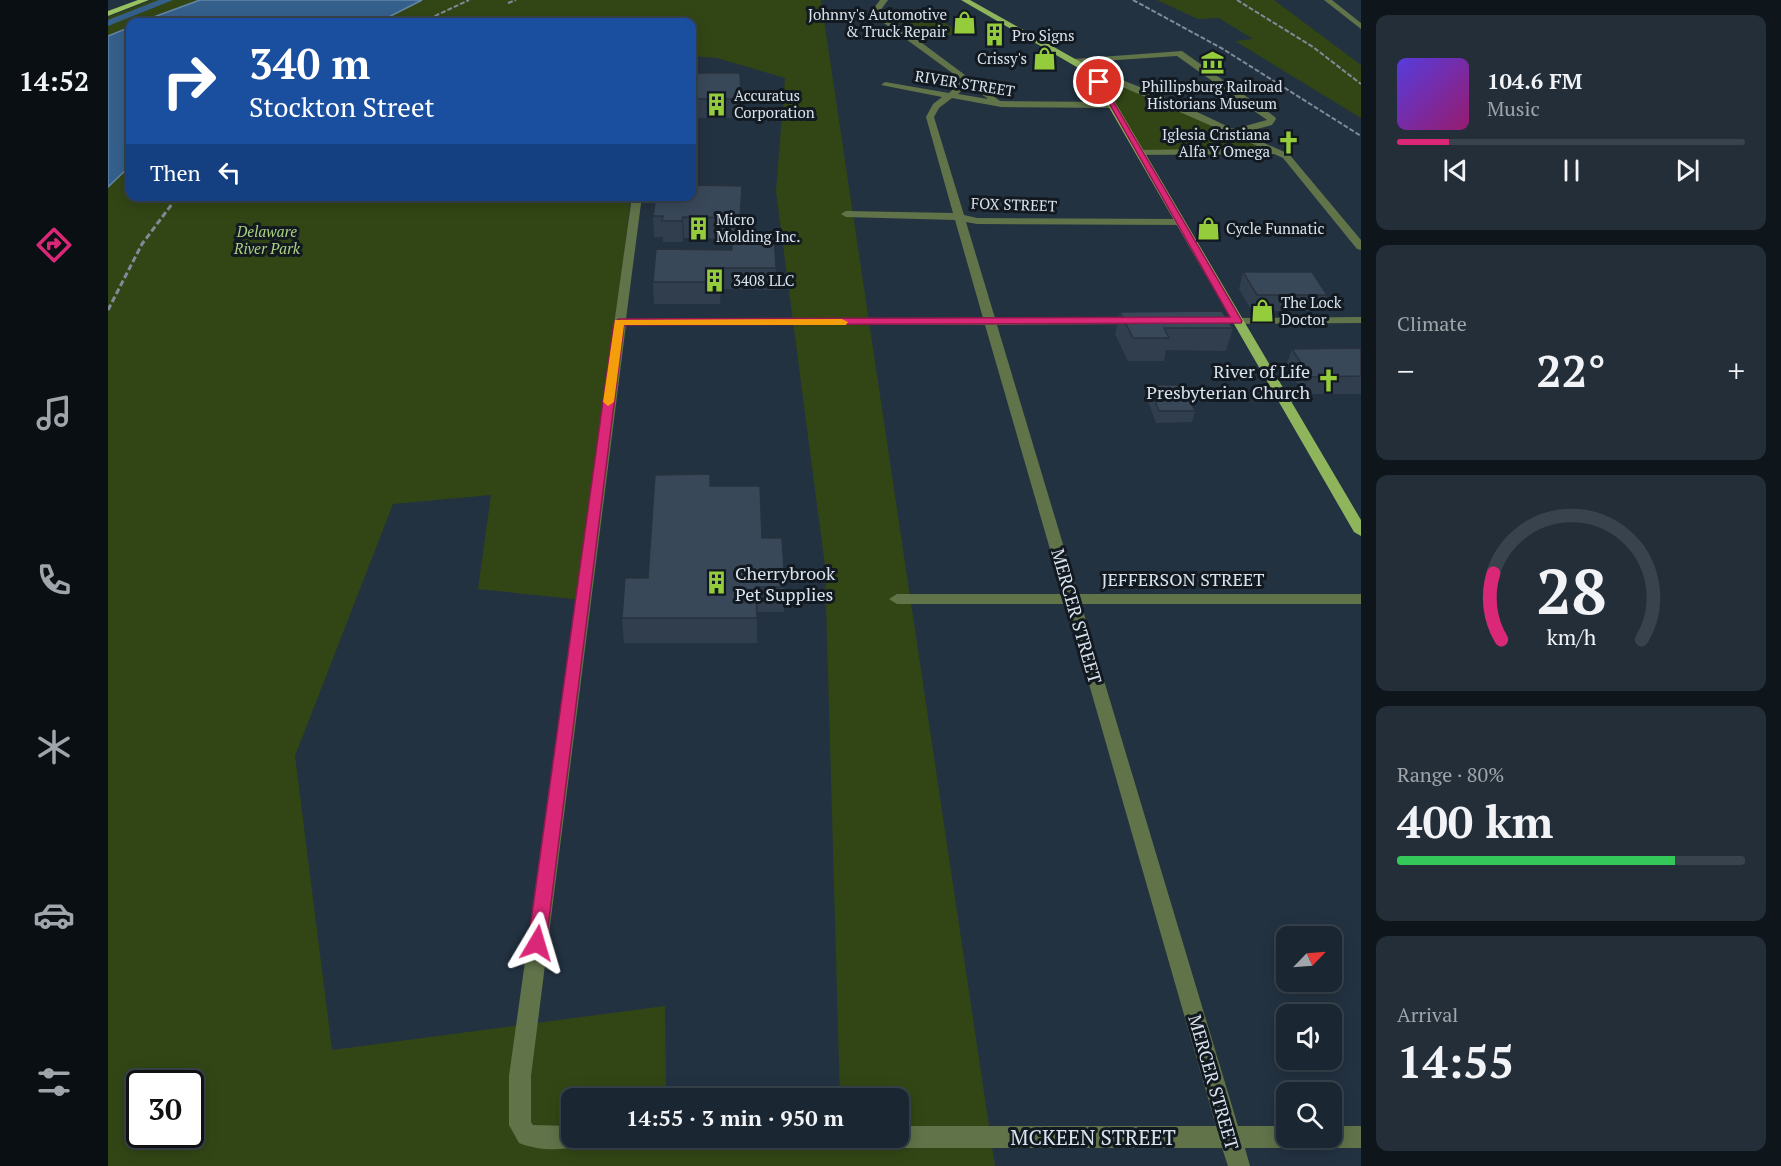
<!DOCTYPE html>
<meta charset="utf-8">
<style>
body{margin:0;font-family:"PT Serif",serif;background:#232e39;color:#f1f3f6;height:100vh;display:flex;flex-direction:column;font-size:22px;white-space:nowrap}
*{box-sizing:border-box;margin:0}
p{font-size:20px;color:#9fa5ab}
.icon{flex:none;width:33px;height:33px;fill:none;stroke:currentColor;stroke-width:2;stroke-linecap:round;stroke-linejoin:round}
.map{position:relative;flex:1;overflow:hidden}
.details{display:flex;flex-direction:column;gap:15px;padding:15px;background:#0e151b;width:420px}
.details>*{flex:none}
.top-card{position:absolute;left:18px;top:18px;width:570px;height:183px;border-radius:12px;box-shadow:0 3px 15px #0003,0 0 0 2px #38434d;background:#1a4fa0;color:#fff;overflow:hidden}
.needle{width:39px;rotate:65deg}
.tools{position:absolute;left:1168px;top:926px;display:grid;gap:12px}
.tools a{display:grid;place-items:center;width:66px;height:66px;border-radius:12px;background:#1a2631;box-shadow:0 3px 15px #0003,0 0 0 2px #38434d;font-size:30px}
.speed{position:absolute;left:18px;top:1070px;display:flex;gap:12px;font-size:30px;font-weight:700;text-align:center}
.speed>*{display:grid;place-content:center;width:78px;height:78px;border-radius:50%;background:#1a2631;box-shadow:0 3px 15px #0003,0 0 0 2px #38434d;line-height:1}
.speed .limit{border:3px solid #111;border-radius:9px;background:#fff;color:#111}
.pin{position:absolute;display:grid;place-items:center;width:51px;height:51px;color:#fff;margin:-26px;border:3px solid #fff;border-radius:50%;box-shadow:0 2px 6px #0007}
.me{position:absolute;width:66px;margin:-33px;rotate:7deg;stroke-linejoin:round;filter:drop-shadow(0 0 4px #0008)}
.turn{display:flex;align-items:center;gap:21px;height:126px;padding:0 24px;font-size:27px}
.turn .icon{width:78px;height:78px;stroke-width:2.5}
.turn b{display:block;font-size:42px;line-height:51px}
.then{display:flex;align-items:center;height:57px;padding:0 24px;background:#0003;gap:12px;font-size:22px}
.big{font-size:45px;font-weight:600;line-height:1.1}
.details .tile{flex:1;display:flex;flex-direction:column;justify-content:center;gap:9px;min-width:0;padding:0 21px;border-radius:12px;background:#232e39}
.details .dial{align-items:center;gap:0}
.dial svg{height:156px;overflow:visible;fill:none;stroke:#38434d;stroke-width:7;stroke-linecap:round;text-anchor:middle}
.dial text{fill:#f1f3f6;stroke:none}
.song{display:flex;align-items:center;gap:18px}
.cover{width:72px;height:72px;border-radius:9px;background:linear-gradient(135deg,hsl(250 70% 55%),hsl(320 70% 35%))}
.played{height:6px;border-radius:3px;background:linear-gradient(90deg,#db2777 15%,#38434d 15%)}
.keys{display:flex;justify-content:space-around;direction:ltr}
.heat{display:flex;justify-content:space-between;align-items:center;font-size:33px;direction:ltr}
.charge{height:9px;border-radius:4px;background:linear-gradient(90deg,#34c759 80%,#38434d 0)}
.trip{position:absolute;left:453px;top:1088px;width:348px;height:60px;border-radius:12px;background:#1a2631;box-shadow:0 3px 15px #0003,0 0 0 2px #38434d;font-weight:600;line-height:60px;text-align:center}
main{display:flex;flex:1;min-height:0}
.tab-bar{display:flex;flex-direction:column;width:108px;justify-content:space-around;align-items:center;background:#0a0f14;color:#9fa5ab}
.tab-bar .icon{width:42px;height:42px}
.tab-bar .on{color:#db2777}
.tab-bar b{font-size:27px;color:#f1f3f6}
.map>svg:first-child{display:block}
.green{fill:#324615;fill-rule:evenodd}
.water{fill:#35608c;stroke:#6687a9;stroke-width:1.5}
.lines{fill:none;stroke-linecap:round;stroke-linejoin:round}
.canal{fill:#35608c;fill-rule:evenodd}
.minor{fill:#607349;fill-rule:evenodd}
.tertiary{fill:#607349;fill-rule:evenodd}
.primary{fill:#8eb55c;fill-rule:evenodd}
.trunk{fill:#97c25f;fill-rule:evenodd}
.rail-far1{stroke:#7f8b98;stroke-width:2;stroke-dasharray:5 2;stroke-linecap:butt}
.rail{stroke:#7f8b98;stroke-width:3;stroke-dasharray:6 3;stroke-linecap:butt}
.wall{fill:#313e4d}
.shaded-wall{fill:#28323e}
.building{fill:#394859;stroke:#28323e;stroke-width:1.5}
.route{fill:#db2777;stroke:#8e194d;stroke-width:1.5}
.slow{fill:#f59e0b}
.labels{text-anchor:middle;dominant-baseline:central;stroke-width:6;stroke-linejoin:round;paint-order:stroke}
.far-poi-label{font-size:15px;fill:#d9e3ed;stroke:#121920;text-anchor:start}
.far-street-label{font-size:15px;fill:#d9e3ed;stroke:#121920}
.far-park-label{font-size:15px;font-style:italic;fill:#acd27f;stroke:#121920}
.poi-label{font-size:18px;fill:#d9e3ed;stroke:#121920;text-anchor:end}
.street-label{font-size:18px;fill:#d9e3ed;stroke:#121920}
.near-street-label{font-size:21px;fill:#d9e3ed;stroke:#121920}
</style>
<main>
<nav class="tab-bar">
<b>14:52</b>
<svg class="icon on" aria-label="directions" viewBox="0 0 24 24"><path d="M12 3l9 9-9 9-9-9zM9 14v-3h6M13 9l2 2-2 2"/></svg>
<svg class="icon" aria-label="music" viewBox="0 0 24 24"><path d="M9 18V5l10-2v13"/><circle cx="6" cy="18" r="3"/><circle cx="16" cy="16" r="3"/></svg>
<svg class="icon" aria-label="phone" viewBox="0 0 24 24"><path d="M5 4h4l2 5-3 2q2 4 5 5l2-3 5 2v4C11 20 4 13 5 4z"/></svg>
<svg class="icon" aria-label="climate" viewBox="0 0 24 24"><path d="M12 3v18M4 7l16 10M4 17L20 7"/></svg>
<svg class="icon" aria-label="car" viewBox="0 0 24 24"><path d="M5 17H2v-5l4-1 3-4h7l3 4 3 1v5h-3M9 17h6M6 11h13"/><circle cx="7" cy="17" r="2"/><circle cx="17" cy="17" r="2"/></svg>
<svg class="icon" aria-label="filters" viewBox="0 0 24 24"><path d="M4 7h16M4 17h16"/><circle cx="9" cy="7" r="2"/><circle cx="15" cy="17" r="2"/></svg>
</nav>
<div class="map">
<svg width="1253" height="1166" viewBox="0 0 1253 1166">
<rect width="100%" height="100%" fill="#233241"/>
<g class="green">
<path d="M44,0H92L32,22H22V27L0,36V17Z"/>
<path d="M304,0H713L887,1166H0V187L22,166V196L523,197L475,600L370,589L383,495L285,504L187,756L224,1050L557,1006L558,1098H464V1137H790V1098H732L717,566L668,191L677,78L609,58L584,56V22H268ZM32,1083H82V1134H32Z"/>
<path d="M1049,0H1166L1253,65V118L1127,41L1145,39L1111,18L1090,19Z"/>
<path d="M821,14L854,33L812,39L787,20Z"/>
<path d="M982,71L1170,151L1032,153Z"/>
</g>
<g class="water">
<path d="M92,0H314L271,22H32Z"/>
<path d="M22,27V166L0,187V36Z"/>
</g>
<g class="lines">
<path class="canal" d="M51,0H65L0,26V20Z"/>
<g class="minor">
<path d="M772,0H780L772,11L775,14L892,101L1004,102L1008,105L1004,108L893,107L844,98L831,108L826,117L856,215L869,218L1073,219L1078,222L1073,225L869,224L858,222L887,318H1030L1036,321L1030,324L889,325L970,594H1253V604H973L1130,1126H1179V1137H1190L1187,1145L1179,1148H1137L1142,1166H1120L1114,1148H790L782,1145L779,1137H790V1126H1108L958,604H789L781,599L789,594H955L877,325H518L423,1076V1122L425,1125L464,1126V1137H475L472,1145C454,1152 429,1150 411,1143L401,1125V1076L524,196H534L518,319L875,318L847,220L738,217L733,214L738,211L845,213L818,117L825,104L834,97L773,85L777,82L841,93L854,80L769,18L764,11ZM860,84L880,99L850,94Z"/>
<path d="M1216,0H1224L1253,23V29Z"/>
<path d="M1074,51L1167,117L1168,119L1164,125L1134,133L1181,154L1253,240V250L1249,249L1175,158L1166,154L1029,155V151L1032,150L1154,148L978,71C989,64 1106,120 1126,129L1159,120L1069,56L965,63L961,61L965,59Z"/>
<path d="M1224,1126H1253V1148H1224L1216,1145L1213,1137H1224Z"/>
</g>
<path class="tertiary" d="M1253,317V323L1129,324L1123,321L1129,318Z"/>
<path class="primary" d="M853,0H862L985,69L994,80L1253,520V536L1246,532L987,83L979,73Z"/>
<path class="trunk" d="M30,0H41L0,16V11Z"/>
<g class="rail-far1">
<path d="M1025,0L1115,49L1253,136"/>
<path d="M1129,0L1205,47L1253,84"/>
<path d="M400,3L408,0"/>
<path d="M314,22L361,0"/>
</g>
<path class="rail" d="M0,310L34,244L70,196"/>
</g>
<g class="wall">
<path d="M584,73L633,99V118H584Z"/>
<path d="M634,207L632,234L668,268L667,290L613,289L612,304H546L545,282L624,250V239L576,238L575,242H555V237H546L545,216Z"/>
<path d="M1135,272L1219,295L1213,311H1144L1131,289Z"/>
<path d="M1012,312L1125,328L1118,351L1058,350L1056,361H1020L1007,334Z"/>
<path d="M1253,348V394H1196L1178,366L1184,349Z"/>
<path d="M1041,385L1087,411L1084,422L1048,423L1038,396Z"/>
<path d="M602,486L654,538L677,587L676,612H649V643H516L514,618Z"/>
</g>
<g class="shaded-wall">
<path d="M634,186V207L632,239V218Z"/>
<path d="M575,217L576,238L575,242L574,221Z"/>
</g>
<g class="building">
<path d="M584,73H632L633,99H584Z"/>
<path d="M584,185L634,186L632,218L575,217L574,221H554L555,216H545L548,196H584Z"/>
<path d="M624,234H666L668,268H613L612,282H545L548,249L624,250Z"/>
<path d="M1135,272H1204L1219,295H1149Z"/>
<path d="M1114,311L1125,328H1056L1061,338H1025L1012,312Z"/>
<path d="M1253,348V376L1202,377L1184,349Z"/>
<path d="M1041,385H1074L1087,411H1051Z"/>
<path d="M602,474V486H652L654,538H674L677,587H648L649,618H514L517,578H540L547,475Z"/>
</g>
<path class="route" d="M988,80L994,82L1134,321L1133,323L516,325L438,943L435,948L429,951L422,948L420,943L506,322L511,319L1122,317Z"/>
<path class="slow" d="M734,319L740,322L738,325H516L506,402L500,406L495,402L507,320Z"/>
<defs>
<symbol id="shop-bare" viewBox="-9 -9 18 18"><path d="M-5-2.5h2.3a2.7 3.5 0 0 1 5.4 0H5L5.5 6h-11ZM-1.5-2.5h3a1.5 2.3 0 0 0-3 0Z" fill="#94cc3c" stroke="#121920" stroke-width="2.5" paint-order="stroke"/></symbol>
<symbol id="building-bare" viewBox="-9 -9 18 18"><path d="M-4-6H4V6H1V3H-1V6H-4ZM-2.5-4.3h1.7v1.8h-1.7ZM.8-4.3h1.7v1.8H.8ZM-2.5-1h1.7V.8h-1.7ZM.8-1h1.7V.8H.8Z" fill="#94cc3c" stroke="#121920" stroke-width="2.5" paint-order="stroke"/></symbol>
<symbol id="museum-bare" viewBox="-9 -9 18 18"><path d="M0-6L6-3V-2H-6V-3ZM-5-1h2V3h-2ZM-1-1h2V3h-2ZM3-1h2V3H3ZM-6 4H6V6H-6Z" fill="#94cc3c" stroke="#121920" stroke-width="2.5" paint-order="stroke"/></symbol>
<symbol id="church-bare" viewBox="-9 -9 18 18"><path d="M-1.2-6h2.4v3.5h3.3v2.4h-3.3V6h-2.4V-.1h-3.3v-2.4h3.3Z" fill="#94cc3c" stroke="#121920" stroke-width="2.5" paint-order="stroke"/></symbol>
</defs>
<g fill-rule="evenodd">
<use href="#shop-bare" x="840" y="6" width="33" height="33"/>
<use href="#building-bare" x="870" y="18" width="33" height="33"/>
<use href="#shop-bare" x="920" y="42" width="33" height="33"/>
<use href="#museum-bare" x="1088" y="46" width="33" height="33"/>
<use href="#building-bare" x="592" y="88" width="33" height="33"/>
<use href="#church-bare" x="1164" y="126" width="33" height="33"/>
<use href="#building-bare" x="574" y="212" width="33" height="33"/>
<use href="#shop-bare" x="1084" y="212" width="33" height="33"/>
<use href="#building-bare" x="590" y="264" width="33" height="33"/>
<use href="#shop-bare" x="1138" y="294" width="33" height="33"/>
<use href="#church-bare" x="1204" y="364" width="33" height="33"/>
<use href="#building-bare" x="592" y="566" width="33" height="33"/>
</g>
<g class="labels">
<g class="far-poi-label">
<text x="839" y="14" text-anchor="end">Johnny's Automotive<tspan x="839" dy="17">&amp; Truck Repair</tspan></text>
<text x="904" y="35">Pro Signs</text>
<text x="919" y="58" text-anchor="end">Crissy's</text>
<text x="1104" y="86" text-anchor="middle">Phillipsburg Railroad<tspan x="1104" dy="17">Historians Museum</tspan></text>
<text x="626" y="95">Accuratus<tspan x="626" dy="17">Corporation</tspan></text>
<text x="1162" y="134" text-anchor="end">Iglesia Cristiana<tspan x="1162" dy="17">Alfa Y Omega</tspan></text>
<text x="608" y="219">Micro<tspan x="608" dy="17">Molding Inc.</tspan></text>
<text x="1118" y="228">Cycle Funnatic</text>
<text x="625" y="280">3408 LLC</text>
<text x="1173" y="302">The Lock<tspan x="1173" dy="17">Doctor</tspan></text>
</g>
<g class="far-street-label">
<text transform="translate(857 83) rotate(9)">RIVER STREET</text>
<text transform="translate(906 204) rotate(2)">FOX STREET</text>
</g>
<g class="far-park-label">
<text x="159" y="231">Delaware<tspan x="159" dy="17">River Park</tspan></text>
</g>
<g class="poi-label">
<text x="1202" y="371">River of Life<tspan x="1202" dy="21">Presbyterian Church</tspan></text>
<text x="627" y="573" text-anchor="start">Cherrybrook<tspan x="627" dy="21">Pet Supplies</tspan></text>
</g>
<g class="street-label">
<text x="1075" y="579">JEFFERSON STREET</text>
<text transform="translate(969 616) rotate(74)">MERCER STREET</text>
<text transform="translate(1106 1082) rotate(74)">MERCER STREET</text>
</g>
<g class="near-street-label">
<text x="985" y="1137">MCKEEN STREET</text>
</g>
</g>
</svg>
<div class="tools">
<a><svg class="needle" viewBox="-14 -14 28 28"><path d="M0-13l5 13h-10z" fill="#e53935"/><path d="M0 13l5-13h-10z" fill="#9fa5ab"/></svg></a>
<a><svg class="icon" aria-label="sound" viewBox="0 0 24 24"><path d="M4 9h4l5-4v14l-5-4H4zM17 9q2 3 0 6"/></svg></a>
<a><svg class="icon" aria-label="search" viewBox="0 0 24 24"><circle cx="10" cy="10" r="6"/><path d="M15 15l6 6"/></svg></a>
</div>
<div class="speed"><div class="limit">30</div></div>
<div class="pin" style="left:991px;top:82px;background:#d93025"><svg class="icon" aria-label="arrive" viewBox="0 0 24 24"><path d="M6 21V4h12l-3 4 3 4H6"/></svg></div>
<svg class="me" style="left:429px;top:943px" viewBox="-20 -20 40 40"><path d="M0-17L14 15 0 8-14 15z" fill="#db2777" stroke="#fff" stroke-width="4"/></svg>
<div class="trip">14:55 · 3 min · 950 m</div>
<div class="top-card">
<div class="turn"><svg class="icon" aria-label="right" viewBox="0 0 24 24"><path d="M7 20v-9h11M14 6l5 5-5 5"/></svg><div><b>340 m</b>Stockton Street</div></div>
<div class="then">Then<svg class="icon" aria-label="left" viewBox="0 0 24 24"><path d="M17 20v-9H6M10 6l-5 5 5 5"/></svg></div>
</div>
</div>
<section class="details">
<div class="tile">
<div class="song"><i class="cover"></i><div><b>104.6 FM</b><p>Music</p></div></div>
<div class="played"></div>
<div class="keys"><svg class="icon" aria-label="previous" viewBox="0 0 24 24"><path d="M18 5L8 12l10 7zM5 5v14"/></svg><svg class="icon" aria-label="pause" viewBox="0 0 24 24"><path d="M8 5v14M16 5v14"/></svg><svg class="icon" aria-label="next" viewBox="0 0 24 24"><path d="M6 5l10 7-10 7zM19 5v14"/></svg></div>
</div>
<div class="tile"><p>Climate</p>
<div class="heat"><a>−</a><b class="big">22°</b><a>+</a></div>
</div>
<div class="tile dial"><svg viewBox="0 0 100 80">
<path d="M14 69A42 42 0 1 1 86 69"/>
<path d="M14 69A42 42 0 0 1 10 35" stroke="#db2777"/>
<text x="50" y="56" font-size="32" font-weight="700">28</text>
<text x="50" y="72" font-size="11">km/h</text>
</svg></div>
<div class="tile"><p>Range · 80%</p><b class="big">400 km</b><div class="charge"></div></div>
<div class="tile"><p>Arrival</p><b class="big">14:55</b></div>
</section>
</main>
